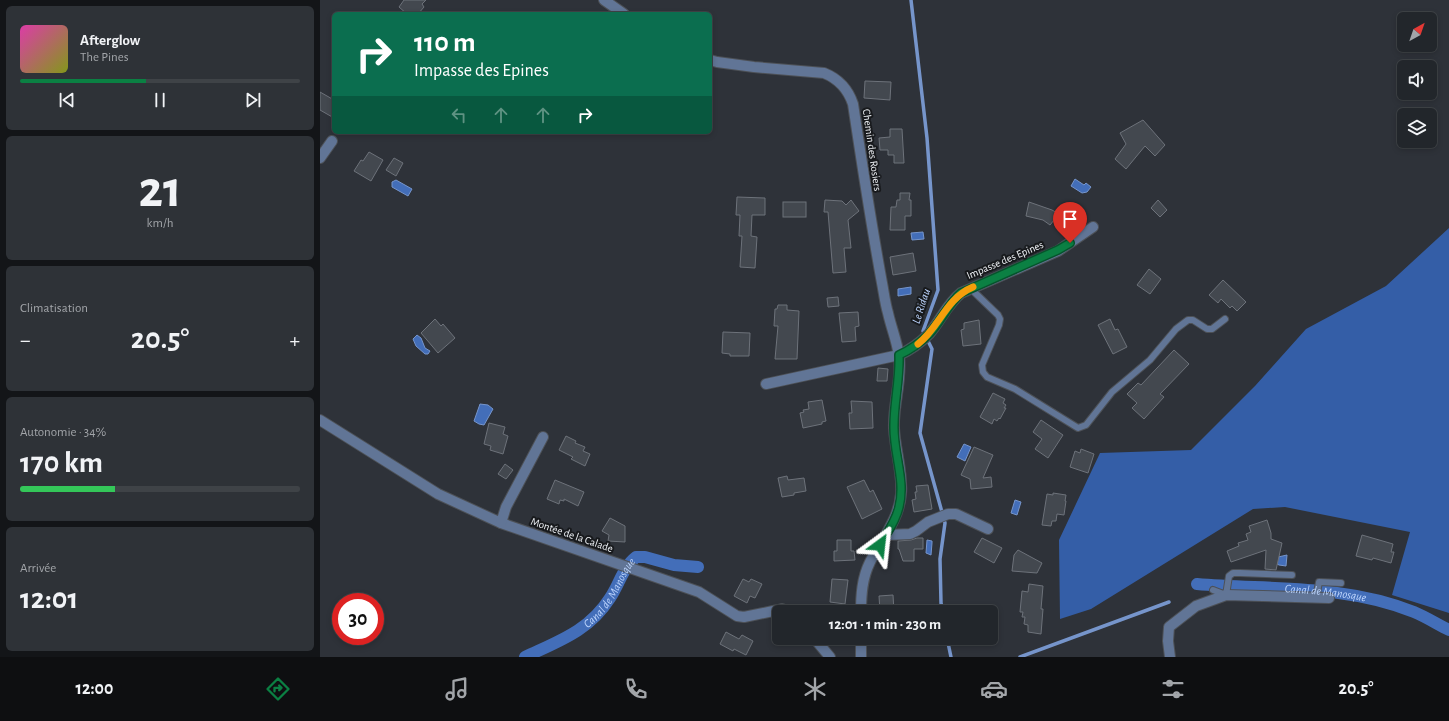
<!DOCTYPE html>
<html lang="fr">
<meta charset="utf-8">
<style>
body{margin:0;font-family:"Alegreya Sans",sans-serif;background:#2e3237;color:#f1f3f6;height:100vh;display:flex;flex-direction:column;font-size:15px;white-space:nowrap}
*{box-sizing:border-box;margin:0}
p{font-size:13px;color:#a2a5a9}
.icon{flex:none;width:22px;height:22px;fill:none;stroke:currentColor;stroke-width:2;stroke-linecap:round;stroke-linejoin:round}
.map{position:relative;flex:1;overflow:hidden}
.details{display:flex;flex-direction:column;gap:6px;padding:6px;background:#131518;width:320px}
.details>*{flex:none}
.hud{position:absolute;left:12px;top:12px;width:380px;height:122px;border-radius:6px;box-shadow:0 2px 6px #0003,0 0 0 1px #3f4347;background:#0b6e4f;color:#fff;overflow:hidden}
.needle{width:26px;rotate:40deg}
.controls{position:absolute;left:1077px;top:12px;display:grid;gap:8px}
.controls a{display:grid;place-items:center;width:40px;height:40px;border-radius:6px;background:#22262b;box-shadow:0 2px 6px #0003,0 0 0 1px #3f4347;font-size:20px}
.speed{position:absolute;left:12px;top:593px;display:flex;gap:8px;font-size:20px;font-weight:700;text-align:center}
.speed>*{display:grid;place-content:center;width:52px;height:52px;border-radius:50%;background:#22262b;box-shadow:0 2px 6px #0003,0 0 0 1px #3f4347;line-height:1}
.speed .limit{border:6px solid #d22;background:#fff;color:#111}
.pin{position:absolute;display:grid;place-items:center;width:34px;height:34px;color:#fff;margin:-41px -17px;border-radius:50% 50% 50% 0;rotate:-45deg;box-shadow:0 0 4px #0007}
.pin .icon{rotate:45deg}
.me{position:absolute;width:44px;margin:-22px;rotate:30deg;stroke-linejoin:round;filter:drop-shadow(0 0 3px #0008)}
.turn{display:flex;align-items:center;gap:14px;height:84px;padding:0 16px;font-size:18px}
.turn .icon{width:52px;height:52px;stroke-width:2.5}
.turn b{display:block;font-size:28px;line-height:34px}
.lanes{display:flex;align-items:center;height:38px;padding:0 16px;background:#0003;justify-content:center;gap:20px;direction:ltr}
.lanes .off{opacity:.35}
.big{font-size:30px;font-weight:600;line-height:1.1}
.details .widget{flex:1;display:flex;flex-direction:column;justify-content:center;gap:6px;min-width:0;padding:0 14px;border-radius:6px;background:#2e3237}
.details .dial{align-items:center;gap:0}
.dial b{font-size:52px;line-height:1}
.song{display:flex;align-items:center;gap:12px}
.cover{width:48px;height:48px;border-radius:6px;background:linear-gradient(135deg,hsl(320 70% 55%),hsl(70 70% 35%))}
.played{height:4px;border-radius:2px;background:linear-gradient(90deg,#0b8043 45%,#3f4347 45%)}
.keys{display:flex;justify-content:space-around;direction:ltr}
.heat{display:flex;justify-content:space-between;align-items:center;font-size:22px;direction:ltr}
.charge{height:6px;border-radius:3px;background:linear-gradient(90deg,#34c759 34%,#3f4347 0)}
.trip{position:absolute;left:452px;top:605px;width:226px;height:40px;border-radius:6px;background:#22262b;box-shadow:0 2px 6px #0003,0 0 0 1px #3f4347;font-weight:600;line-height:40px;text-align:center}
.tab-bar{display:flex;height:64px;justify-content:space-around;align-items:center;background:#0e0f11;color:#a2a5a9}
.tab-bar .icon{width:28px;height:28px}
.tab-bar .active{color:#0b8043}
.tab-bar b{font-size:18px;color:#f1f3f6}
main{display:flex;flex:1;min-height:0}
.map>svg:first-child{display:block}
.forest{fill:#345ea7}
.water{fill:#436eb9;stroke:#7695cb}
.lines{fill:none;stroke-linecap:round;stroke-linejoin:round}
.stream{stroke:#7695cb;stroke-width:3.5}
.canal{stroke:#436eb9;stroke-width:12}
.building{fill:#43484f;stroke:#6d727a}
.service-casing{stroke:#4d5157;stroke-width:8}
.minor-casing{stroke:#4d5157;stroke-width:12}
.service{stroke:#617596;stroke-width:6}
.minor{stroke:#617596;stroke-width:10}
.route-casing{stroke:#07532c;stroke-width:10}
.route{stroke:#0b8043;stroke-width:7}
.slow{stroke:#f59e0b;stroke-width:7}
.labels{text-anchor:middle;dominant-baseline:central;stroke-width:4;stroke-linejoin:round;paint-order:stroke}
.street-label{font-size:11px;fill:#eef1f5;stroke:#181a1d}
.water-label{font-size:12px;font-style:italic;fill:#bbd3fc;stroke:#181a1d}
</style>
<main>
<section class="details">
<div class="widget">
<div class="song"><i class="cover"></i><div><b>Afterglow</b><p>The Pines</p></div></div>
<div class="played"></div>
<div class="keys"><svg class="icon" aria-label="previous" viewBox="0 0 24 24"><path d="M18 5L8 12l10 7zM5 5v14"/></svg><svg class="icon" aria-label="pause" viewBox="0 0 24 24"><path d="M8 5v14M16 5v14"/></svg><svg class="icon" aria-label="next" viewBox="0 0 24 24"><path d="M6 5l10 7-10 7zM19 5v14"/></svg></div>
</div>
<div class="widget dial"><b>21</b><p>km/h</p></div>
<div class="widget"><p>Climatisation</p>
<div class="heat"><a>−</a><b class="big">20.5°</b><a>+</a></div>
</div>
<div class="widget"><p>Autonomie · 34%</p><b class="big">170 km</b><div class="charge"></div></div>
<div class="widget"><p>Arrivée</p><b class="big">12:01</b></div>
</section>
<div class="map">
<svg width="1129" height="657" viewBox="0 0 1129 657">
<rect width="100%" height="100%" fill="#2e3239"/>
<path class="forest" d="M1129,228V613L1072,595L1090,532L965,507L933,509L771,609L740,619L739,540L780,453L871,450L935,386L986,329L1066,286Z"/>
<g class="water">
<path d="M755,179L764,185L766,183L771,187L767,192L762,193L751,186Z"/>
<path d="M76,180L92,189L88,196L72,187V182Z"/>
<path d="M603,232L604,239L592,240L591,233Z"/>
<path d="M591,287V294L578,296V289Z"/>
<path d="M97,335L101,338L105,348L110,351L108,354H105L96,346L93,339Z"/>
<path d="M160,404L168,405L173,409L164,425L159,424L154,421Z"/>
<path d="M644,444L651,447L645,461L637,457Z"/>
<path d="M695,500L701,502L697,515L691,513Z"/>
<path d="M607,540L612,541V543L611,555L606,553Z"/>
<path d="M967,555L966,566L959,565L951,561L958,557Z"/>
</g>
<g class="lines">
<g class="stream">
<path d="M591,0L607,138L618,290L603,331L612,349L600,433L625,523L620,559L621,603L623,612"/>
<path d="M627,638L631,657"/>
<path d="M700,657L849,602"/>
</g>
<g class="canal">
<path id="s1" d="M877,584C949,590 1025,584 1094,612C1106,617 1117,624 1129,630"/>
<path id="s2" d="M205,657C239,641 269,631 290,598C299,585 303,567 316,557H325L354,565L378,567"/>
</g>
</g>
<g class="building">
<path d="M84,0H106L102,4L104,7L98,14H87L79,7Z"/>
<path d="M545,81L571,82L570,100L544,98Z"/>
<path d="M0,92L14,100V118L0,110Z"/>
<path d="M823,120L845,145L835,156L825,146L806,169L795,159L806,144L800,133Z"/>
<path d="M570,129H582L584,163H574V155H568V150H560L559,138L570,137Z"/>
<path d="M49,152L63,160L51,181L34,171L41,160L43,161Z"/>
<path d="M74,158L83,163L76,176L66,170Z"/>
<path d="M580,193H590L589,200H591V216H585V230H570L571,207H576L577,200H580Z"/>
<path d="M417,197L445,198V215H432L431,236L437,237L435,268L420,267L422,236H419L420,215H416Z"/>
<path d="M505,200L522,201L526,205L531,200L539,211L528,220L531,248H524L526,272L513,273L508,212H504Z"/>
<path d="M838,200L847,210L840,217L831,208Z"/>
<rect x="463" y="202" width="23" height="15"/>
<path d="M709,202L732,210L739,214L730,225L723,220L706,216Z"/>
<path d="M593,253L596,271L573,275L570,257Z"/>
<path d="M829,269L841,279L830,294L817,285Z"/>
<path d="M903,280L926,302L917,311L912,306L910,308L901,299L898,303L889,295Z"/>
<path d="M518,297L519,306L508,307L507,298Z"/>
<path d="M458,305H467V310L479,311L477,359H455L458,326H454L455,309H457Z"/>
<path d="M538,312L539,326L535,327L536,341L522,342L519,313Z"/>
<path d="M115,319L121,326L123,324L135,338L118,353L101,333Z"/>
<path d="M790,319L795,330L798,329L807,347L793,354L778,325Z"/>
<path d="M659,320L661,344L643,346L641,330L644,329V323Z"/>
<path d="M403,332L430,333L429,356H410V354L402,353Z"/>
<path d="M854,350L869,364L840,394L844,397L824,419L812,408L817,403L807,394L818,383L821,385Z"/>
<path d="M558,368L568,369L567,381H557Z"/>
<path d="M673,393L685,399L683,403L686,405L684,408H686L680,419L679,418L677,421L674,419L672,424L660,417Z"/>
<path d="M502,400L506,421L502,422V424L483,428L480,413L484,412L483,410L489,409L488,402Z"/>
<path d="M531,401L552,402L553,428L530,429L529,413H532Z"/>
<path d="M721,420L743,435L728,458L715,449L722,439L713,432Z"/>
<path d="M169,423L185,427L183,434L188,436L183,454L170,450L171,446L164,444Z"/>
<path d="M246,436L256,441L255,443L265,447L263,451L270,454L265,466L251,459L253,457L239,450Z"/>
<path d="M654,447L673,455L663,478L671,477L672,487L651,489L650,479L641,475Z"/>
<path d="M761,449L774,454L768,473L750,467L755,451L760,453Z"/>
<path d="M185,464L193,470L186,479L178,474Z"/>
<path d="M467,476L468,480L484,478L486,491L474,493V495L462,497L458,478Z"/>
<path d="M235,480L264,492L258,506L244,499V501L240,500L239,504L227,499Z"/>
<path d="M544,480L550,492L553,490L562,509L542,519L527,487Z"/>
<path d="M608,485L612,509L594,512L592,500L596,499L595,492H597L596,486Z"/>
<path d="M733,493L746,495L745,501H746L744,515L737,514L736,521H732L731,526L722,525L727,494L733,495Z"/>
<path d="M290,518L305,526V542L288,541L289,535L282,531Z"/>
<path d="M947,520L951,533V539L962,543L956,570L945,569L946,550L911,562L907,551L919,546L918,543L928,540L926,534L931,532L929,526Z"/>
<path d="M1042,535L1073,544L1071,552H1074L1071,563L1053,558L1052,560L1036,556Z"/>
<path d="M597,538H603V549H594V561H583L579,549H578V541L591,540Z"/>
<path d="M662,538L682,548L674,563L654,552Z"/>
<path d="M517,540H531V551H534L535,560L514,561V551H517Z"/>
<path d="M698,550L722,563L717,573L692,571L694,555Z"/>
<path d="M423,579L429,582L431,579L442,584L435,598L430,596L427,603L414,596Z"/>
<path d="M512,579L528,580L525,604L510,602Z"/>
<path d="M709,584L723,586L721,609H723L721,634L708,632V625L704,624L705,617H702L703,612H700L702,591L708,592Z"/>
<path d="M573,595L574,612H560L559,596Z"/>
<path d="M406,632L419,639L422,635L433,641L426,655L414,649L413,651L400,644Z"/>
</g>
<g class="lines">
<defs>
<g id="service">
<path d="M650,288L678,315L680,319L679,325L662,365L663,372L667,377L695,389L758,428L766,425L792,392L830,360L856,329L868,320H873L887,329H892L905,319"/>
<path d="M893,590L906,595L909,576L913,573H920L972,575"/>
<path d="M996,598L999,582L1021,583"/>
</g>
<g id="minor">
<path d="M284,0L304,14"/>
<path d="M390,60L397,62L434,67L504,73C519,79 528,89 533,104C542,164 551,223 562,283C564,293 565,303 568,313C571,327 577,341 579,356C582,381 573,404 574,428C575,450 583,473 581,494C579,520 561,540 550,562C542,578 541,595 541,612"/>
<path d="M0,158L12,141"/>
<path d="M446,384L579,355C590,350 600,343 609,334C621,320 627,304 641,293L738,251L773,227"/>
<path d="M0,420L118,494L181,523L379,592L417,616L424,617L458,610L462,609L470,612"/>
<path d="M181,523L186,507L223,437"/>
<path d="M566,535L590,534L596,531L608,522L628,514H636L668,529"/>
<path d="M494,638L510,657"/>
<path d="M541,638V657"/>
<path d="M850,657L848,641L849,627L876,606L906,595L1009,598"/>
</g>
</defs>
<use href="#service" class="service-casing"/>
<use href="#minor" class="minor-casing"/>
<use href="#service" class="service"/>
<use href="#minor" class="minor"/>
</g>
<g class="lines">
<defs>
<path id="route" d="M560,545C567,533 576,521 579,507C586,480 573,453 574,425C574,402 580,379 579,355C590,350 600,343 609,334C621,321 628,304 641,293L738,250L750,243"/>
</defs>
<use href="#route" class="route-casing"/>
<use href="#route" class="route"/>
<path class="slow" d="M598,344C620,327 625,299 653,287"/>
</g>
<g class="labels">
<g class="street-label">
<text transform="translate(552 150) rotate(82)">Chemin des Rosiers</text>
<text transform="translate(685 260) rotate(-23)">Impasse des Epines</text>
<text transform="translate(252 535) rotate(19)">Montée de la Calade</text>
</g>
<g class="water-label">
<text transform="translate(601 306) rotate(-72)">Le Ridau</text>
<text stroke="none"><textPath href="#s2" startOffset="109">Canal de Manosque</textPath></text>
<text stroke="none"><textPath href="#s1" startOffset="129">Canal de Manosque</textPath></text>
</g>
</g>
</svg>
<div class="controls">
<a><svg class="needle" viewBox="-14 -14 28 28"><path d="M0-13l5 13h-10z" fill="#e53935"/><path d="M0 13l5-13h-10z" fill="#a2a5a9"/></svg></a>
<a><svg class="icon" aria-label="sound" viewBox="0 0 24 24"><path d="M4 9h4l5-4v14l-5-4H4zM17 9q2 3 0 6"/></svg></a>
<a><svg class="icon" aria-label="layers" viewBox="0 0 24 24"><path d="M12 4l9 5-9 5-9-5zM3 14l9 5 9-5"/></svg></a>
</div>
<div class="speed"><div class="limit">30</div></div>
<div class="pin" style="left:750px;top:243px;background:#d93025"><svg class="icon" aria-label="arrive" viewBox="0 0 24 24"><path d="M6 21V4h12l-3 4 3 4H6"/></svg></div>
<svg class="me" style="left:560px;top:545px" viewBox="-20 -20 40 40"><path d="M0-17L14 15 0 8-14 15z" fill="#0b8043" stroke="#fff" stroke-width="4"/></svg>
<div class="trip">12:01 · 1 min · 230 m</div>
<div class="hud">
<div class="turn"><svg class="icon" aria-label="right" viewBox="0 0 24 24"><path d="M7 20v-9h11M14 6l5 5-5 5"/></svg><div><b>110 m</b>Impasse des Epines</div></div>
<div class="lanes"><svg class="icon off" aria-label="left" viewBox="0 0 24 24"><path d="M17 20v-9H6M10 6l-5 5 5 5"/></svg><svg class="icon off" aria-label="ahead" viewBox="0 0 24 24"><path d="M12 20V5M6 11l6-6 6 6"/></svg><svg class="icon off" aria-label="ahead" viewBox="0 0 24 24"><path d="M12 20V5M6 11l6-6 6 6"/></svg><svg class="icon" aria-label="right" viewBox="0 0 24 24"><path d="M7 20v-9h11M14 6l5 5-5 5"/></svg></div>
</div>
</div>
</main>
<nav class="tab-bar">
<b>12:00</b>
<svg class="icon active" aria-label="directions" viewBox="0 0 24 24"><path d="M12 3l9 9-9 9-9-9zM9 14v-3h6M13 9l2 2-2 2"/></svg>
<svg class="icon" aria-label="music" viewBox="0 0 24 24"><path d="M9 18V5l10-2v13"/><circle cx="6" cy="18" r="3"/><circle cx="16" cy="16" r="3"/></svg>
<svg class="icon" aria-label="phone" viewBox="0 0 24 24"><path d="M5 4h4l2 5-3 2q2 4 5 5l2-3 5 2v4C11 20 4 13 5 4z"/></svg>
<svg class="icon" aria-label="climate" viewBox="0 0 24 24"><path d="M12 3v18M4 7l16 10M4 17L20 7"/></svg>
<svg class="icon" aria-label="car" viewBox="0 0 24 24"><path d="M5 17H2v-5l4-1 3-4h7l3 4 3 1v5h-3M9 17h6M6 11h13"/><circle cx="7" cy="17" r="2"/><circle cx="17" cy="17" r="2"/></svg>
<svg class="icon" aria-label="filters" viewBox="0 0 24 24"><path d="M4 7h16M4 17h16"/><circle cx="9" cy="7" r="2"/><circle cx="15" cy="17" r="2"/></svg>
<b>20.5°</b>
</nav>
